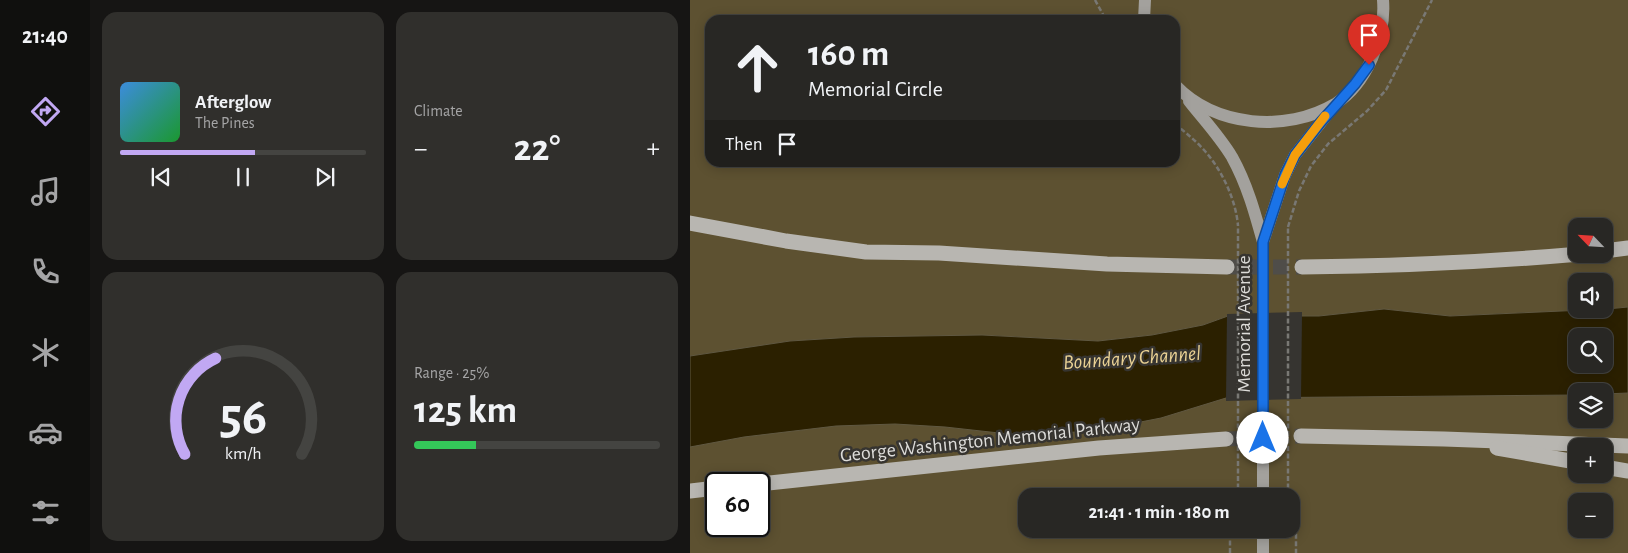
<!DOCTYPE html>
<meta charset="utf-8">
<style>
body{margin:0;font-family:"Alegreya Sans",sans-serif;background:#302f2c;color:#f1f3f6;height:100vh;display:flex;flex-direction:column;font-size:19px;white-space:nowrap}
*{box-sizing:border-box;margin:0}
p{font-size:16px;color:#a5a5a6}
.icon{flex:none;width:28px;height:28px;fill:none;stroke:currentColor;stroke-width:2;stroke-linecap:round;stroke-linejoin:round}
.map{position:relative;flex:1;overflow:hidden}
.panel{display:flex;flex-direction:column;gap:12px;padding:12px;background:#161514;width:600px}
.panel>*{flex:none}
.guide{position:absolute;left:15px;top:15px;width:475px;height:152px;border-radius:15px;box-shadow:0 2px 12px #0003,0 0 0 1px #444441;background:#282724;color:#f1f3f6;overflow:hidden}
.needle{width:32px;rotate:295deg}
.fabs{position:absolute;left:878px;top:218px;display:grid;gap:10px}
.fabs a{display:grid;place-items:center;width:45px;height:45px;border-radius:10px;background:#282724;box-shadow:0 2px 12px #0003,0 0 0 1px #444441;font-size:25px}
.speed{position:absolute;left:15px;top:472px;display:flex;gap:10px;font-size:25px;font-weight:700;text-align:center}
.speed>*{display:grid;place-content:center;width:65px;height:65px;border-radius:50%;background:#282724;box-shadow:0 2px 12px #0003,0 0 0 1px #444441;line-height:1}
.speed .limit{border:2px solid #111;border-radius:8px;background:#fff;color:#111}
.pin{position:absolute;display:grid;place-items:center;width:42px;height:42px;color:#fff;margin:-51px -21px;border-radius:50% 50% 50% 0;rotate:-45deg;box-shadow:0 0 5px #0007}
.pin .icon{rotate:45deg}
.me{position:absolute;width:55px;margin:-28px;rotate:0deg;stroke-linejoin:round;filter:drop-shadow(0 0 4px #0008)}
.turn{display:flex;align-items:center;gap:18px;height:105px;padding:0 20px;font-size:22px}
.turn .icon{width:65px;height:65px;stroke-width:2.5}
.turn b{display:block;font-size:35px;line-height:42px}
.then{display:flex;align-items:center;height:48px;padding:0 20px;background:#0003;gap:10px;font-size:19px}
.big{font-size:38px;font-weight:600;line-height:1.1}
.panel .tile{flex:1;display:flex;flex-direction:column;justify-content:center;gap:8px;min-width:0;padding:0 18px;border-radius:15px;background:#302f2c}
.panel .dial{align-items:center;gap:0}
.dial svg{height:130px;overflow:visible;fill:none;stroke:#444441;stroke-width:7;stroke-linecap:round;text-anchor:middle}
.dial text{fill:#f1f3f6;stroke:none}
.song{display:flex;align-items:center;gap:15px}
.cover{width:60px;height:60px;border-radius:8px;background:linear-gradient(135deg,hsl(210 70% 55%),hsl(130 70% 35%))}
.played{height:5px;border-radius:2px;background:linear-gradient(90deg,#c1a8f3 55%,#444441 55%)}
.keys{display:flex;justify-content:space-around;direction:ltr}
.heat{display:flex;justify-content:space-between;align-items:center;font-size:28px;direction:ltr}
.charge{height:8px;border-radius:4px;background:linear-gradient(90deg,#34c759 25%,#444441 0)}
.panel .tiles{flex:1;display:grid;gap:12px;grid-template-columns:repeat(2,1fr)}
.trip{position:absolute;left:328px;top:488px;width:282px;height:50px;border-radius:15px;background:#282724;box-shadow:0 2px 12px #0003,0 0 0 1px #444441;font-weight:600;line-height:50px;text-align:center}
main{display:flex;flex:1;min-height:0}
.tabs{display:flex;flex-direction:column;width:90px;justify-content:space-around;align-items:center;background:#10100e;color:#a5a5a6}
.tabs .icon{width:35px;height:35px}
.tabs .current{color:#c1a8f3}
.tabs b{font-size:22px;color:#f1f3f6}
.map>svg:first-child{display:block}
.green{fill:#5d5131;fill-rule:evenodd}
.water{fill:#2b2000;stroke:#605841;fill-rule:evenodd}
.pier{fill:#363430}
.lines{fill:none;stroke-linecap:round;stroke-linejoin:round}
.motorway-tunnel{stroke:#4f4d49;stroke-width:15;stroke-dasharray:15 8;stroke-linecap:butt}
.path{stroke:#797874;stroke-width:2.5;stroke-dasharray:5 2.5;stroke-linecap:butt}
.primary{stroke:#a3a19d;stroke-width:12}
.motorway{stroke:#b8b6b1;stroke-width:15}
.path-bridge{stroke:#797874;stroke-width:2.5;stroke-dasharray:5 2.5;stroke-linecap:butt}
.primary-bridge{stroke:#a3a19d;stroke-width:12}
.route-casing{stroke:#114b97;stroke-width:12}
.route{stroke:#1a73e8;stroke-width:9}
.slow{stroke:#f59e0b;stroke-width:9}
.labels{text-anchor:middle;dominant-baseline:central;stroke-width:5;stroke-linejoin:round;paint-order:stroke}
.street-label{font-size:20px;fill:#dddcd9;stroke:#363430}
.water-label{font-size:21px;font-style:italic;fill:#e8d093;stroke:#363430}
</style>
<main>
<nav class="tabs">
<b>21:40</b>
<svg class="icon current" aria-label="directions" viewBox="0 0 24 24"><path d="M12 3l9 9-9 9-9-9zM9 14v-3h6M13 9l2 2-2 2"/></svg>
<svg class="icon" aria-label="music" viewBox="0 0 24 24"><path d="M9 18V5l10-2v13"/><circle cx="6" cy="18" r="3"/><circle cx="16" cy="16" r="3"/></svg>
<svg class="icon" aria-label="phone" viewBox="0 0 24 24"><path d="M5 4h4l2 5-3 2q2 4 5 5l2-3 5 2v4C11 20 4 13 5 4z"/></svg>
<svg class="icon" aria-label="climate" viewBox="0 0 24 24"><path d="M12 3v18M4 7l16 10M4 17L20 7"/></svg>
<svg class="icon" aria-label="car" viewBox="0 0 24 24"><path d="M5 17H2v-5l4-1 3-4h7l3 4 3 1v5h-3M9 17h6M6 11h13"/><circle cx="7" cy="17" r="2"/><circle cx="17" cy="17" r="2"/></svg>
<svg class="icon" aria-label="filters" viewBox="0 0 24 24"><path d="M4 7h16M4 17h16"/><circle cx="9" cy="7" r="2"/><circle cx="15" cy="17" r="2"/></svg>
</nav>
<section class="panel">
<div class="tiles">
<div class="tile">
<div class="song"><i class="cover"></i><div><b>Afterglow</b><p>The Pines</p></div></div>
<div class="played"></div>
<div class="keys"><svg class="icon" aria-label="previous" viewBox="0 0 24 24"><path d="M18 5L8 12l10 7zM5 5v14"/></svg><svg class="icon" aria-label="pause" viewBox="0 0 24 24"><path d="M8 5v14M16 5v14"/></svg><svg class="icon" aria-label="next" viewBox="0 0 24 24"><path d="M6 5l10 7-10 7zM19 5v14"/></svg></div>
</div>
<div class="tile"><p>Climate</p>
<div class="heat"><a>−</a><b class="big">22°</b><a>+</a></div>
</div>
<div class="tile dial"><svg viewBox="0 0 100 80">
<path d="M14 69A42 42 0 1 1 86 69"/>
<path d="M14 69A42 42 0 0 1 33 10" stroke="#c1a8f3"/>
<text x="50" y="56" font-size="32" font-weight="700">56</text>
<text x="50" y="72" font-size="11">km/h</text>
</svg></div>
<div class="tile"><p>Range · 25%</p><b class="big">125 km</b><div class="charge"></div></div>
</div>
</section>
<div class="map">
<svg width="938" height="553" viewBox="0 0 938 553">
<rect width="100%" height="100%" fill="#363430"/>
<g class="green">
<path d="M0,0H938V307L917,309L760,316L694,309L629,316H538L513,325L462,335L408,341L292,335L164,337L100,341L0,356ZM20,20H485V162H20ZM886,226H914V254H886ZM886,281H914V309H886Z"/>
<path d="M938,393V553H0V438L235,412L536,398L886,395V419H914V394ZM886,446H914V474H886ZM26,484H69V526H26ZM336,496H601V529H336ZM886,501H914V529H886Z"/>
</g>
<path class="water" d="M938,307V393L914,394V391H886V395L536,398L471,418L420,428L367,434H318L255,427L205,424L146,426L54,437L0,447V356L100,341L164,337L292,335L408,341L462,335L513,325L538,316H629L694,309L760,316L917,309ZM886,336H914V364H886Z"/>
<path class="pier" d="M612,312L611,399L536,401L537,314Z"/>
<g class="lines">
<g class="motorway-tunnel">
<path d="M537,267H612"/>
<path d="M536,439L611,436"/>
</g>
<g class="path">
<path d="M405,0L416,20"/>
<path d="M485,124C495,132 505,140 514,150C532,170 546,200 548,226"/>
<path d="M598,227L609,191L621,166L638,144L677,111L696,90L742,0"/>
<path d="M601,505L606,514V553"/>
<path d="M540,553V529"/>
</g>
<g class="primary">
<path d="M454,20L455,0"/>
<path d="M485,85C525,127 596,133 645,104C677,84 696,36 693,0"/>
<path d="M499,101C514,120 530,137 542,157C557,184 565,213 573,242"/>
<path d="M573,242L595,175L605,155L643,107"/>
<path d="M573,553V529"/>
</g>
<g class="motorway">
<path d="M0,223L96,241L176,252L249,253L417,264L537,267"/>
<path d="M914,251L938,248"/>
<path d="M612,267C705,266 798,262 890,254"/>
<path d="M611,436L754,439L938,446"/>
<path d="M807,448L886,462"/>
<path d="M914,467L938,471"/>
<path d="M69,484L409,448L536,439"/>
<path d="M0,491L26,488"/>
</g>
<g class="path-bridge">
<path d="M548,496V226"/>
<path d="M598,496V227"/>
</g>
<path class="primary-bridge" d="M573,242V496"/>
</g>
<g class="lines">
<defs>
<path id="route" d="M573,438V242L595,175L605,155L630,123L665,84L679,65"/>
</defs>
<use href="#route" class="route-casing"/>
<use href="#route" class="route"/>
<path class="slow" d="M592,184L605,155L635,116"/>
</g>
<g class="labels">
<g class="street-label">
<text transform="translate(554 324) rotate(-90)">Memorial Avenue</text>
<text transform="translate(300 440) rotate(-6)">George Washington Memorial Parkway</text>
</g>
<g class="water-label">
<text transform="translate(442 358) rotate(-4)">Boundary Channel</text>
</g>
</g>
</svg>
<div class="fabs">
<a><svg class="needle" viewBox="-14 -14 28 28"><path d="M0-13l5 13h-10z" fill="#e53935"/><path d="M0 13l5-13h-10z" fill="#a5a5a6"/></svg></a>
<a><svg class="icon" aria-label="sound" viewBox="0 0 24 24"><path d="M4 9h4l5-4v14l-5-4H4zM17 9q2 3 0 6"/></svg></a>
<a><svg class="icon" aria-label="search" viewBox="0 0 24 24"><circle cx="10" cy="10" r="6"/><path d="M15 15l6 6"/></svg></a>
<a><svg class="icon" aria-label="layers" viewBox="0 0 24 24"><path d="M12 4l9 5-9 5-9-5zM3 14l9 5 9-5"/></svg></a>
<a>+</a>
<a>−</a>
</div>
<div class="speed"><div class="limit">60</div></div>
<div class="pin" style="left:679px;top:65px;background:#d93025"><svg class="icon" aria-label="arrive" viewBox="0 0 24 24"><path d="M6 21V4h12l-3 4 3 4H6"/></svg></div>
<svg class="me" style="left:573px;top:438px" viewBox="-20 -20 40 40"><circle r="19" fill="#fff"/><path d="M0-13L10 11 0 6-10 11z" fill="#1a73e8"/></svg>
<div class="trip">21:41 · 1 min · 180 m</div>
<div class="guide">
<div class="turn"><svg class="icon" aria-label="ahead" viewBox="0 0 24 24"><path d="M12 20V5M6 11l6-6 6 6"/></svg><div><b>160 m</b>Memorial Circle</div></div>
<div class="then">Then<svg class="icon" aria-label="arrive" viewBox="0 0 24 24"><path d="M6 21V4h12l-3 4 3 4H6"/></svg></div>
</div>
</div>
</main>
